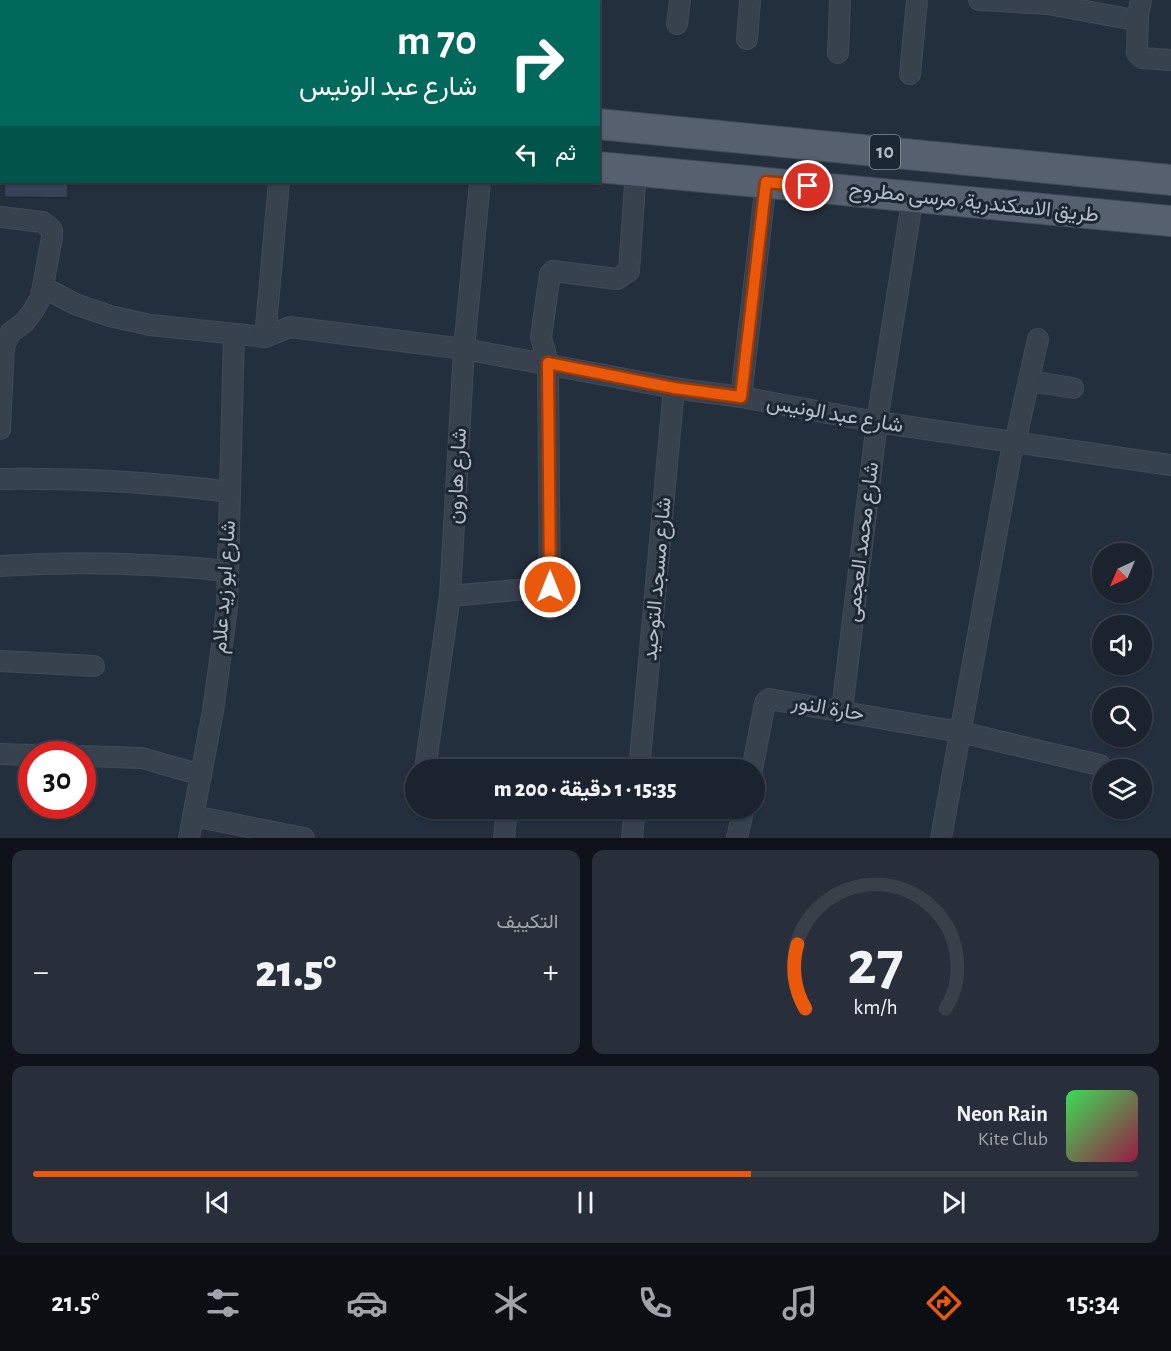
<!DOCTYPE html>
<html lang="ar">
<meta charset="utf-8">
<style>
body{margin:0;font-family:"Alegreya Sans",Vazirmatn,sans-serif;background:#282f3a;color:#f1f3f6;direction:rtl;height:100vh;display:flex;flex-direction:column;font-size:22px;white-space:nowrap}
*{box-sizing:border-box;margin:0}
p{font-size:20px;color:#a0a4aa}
.icon{flex:none;width:33px;height:33px;fill:none;stroke:currentColor;stroke-width:2;stroke-linecap:round;stroke-linejoin:round}
.map{position:relative;height:838px;overflow:hidden;direction:ltr}
.side{display:flex;flex-direction:column;gap:12px;padding:12px;background:#0f1319;flex:1}
.side>*{flex:none}
.hud{position:absolute;left:0px;top:0px;width:600px;height:183px;box-shadow:0 2px 4px #0004,0 0 0 2px #39404a;direction:rtl;background:#00695c;color:#fff;overflow:hidden}
.needle{width:39px;rotate:224deg}
.controls{position:absolute;left:1092px;top:543px;display:grid;gap:12px}
.controls a{display:grid;place-items:center;width:60px;height:60px;border-radius:50%;background:#1b232e;box-shadow:0 2px 4px #0004,0 0 0 2px #39404a;font-size:30px}
.speed{position:absolute;left:18px;top:741px;display:flex;gap:12px;font-size:30px;font-weight:700;text-align:center}
.speed>*{display:grid;place-content:center;width:78px;height:78px;border-radius:50%;background:#1b232e;box-shadow:0 2px 4px #0004,0 0 0 2px #39404a;line-height:1}
.speed .limit{border:9px solid #d22;background:#fff;color:#111}
.pin{position:absolute;display:grid;place-items:center;width:51px;height:51px;color:#fff;margin:-26px;border:3px solid #fff;border-radius:50%;box-shadow:0 2px 6px #0007}
.me{position:absolute;width:66px;margin:-33px;rotate:0deg;stroke-linejoin:round;filter:drop-shadow(0 0 4px #0008)}
.turn{display:flex;align-items:center;gap:21px;height:126px;padding:0 24px;font-size:27px}
.turn .icon{width:78px;height:78px;stroke-width:2.5}
.turn b{display:block;font-size:42px;line-height:51px}
.then{display:flex;align-items:center;height:57px;padding:0 24px;background:#0003;gap:12px;font-size:22px}
.big{font-size:45px;font-weight:800;line-height:1.1}
.side .tile{flex:1;display:flex;flex-direction:column;justify-content:center;gap:9px;min-width:0;padding:0 21px;border-radius:12px;background:#282f3a}
.side .dial{align-items:center;gap:0}
.dial svg{height:156px;overflow:visible;fill:none;stroke:#39404a;stroke-width:7;stroke-linecap:round;text-anchor:middle}
.dial text{fill:#f1f3f6;stroke:none}
.song{display:flex;align-items:center;gap:18px}
.cover{width:72px;height:72px;border-radius:9px;background:linear-gradient(135deg,hsl(130 70% 55%),hsl(340 70% 35%))}
.played{height:6px;border-radius:3px;background:linear-gradient(90deg,#ea580c 65%,#39404a 65%)}
.keys{display:flex;justify-content:space-around;direction:ltr}
.heat{display:flex;justify-content:space-between;align-items:center;font-size:33px;direction:ltr}
.side .tiles{flex:1;display:grid;gap:12px;grid-template-columns:1fr 1fr}
.tile:last-child{grid-column:span 2}
.trip{position:absolute;left:405px;top:759px;width:360px;height:60px;border-radius:30px;background:#1b232e;box-shadow:0 2px 4px #0004,0 0 0 2px #39404a;font-weight:800;line-height:60px;text-align:center;direction:rtl}
.menu{display:flex;height:96px;justify-content:space-around;align-items:center;background:#0b0e12;color:#a0a4aa}
.menu .icon{width:42px;height:42px}
.menu .selected{color:#ea580c}
.menu b{font-size:27px;color:#f1f3f6}
.map>svg:first-child{display:block}
.building{fill:#364354;stroke:#1f2835;stroke-width:1.5}
.lines{fill:none;stroke-linecap:round;stroke-linejoin:round}
.minor-casing{stroke:#414a57;stroke-width:22}
.primary-casing{stroke:#414a57;stroke-width:32}
.minor{stroke:#38414e;stroke-width:20}
.primary{stroke:#56606e;stroke-width:30}
.route-casing{stroke:#983908;stroke-width:15}
.route{stroke:#ea580c;stroke-width:10}
.labels{text-anchor:middle;dominant-baseline:central;stroke-width:6;stroke-linejoin:round;paint-order:stroke}
.shield{fill:#1d2633;stroke:#878f9c;stroke-width:1.5}
.shield-label{font-size:20px;font-weight:bold;fill:#b4bcc9}
.street-label{font-size:21px;fill:#b4bcc9;stroke:#1d2633}
</style>
<div class="map">
<svg width="1171" height="838" viewBox="0 0 1171 838">
<rect width="100%" height="100%" fill="#242f3e"/>
<path class="building" d="M4,182H68V198L4,197Z"/>
<g class="lines">
<defs>
<g id="minor">
<path d="M979,0L1048,4L1129,19L1138,15L1141,0"/>
<path d="M314,2V0"/>
<path d="M1138,15L1137,53L1142,58L1171,60"/>
<path d="M677,24L680,0"/>
<path d="M747,39L750,0"/>
<path d="M838,53L840,0"/>
<path d="M910,74L917,0"/>
<path d="M0,217L43,222L52,230V237L41,297L33,311L24,323L11,332L4,346L0,429"/>
<path d="M43,287L75,304L110,316L150,325L265,337L290,327L464,349L674,388L741,397L877,422L1171,465"/>
<path d="M265,337L279,182"/>
<path d="M1029,381L1073,388"/>
<path d="M741,397L766,182"/>
<path d="M0,479C77,478 153,482 230,492"/>
<path d="M0,566C77,561 150,563 227,571"/>
<path d="M450,596L550,587"/>
<path d="M550,609L548,363L541,337L550,274L553,271L617,279L629,271L636,170"/>
<path d="M0,661L94,666"/>
<path d="M842,710L877,422L913,196"/>
<path d="M0,754L32,755"/>
<path d="M82,756L142,758L201,775"/>
<path d="M427,770L426,762L450,596L464,349L480,182"/>
<path d="M639,770L674,388"/>
<path d="M752,770L765,703L769,699L960,732L1100,765"/>
<path d="M193,816L304,838"/>
<path d="M189,838L213,711L227,608L234,334"/>
<path d="M504,838L507,808"/>
<path d="M632,838L635,808"/>
<path d="M737,838L744,808"/>
<path d="M941,838L1011,454L1015,443L1038,339"/>
</g>
<g id="primary">
<path d="M0,62H2"/>
<path d="M0,108H2"/>
<path d="M598,124L1171,180"/>
<path d="M598,167L1171,221"/>
</g>
</defs>
<use href="#minor" class="minor-casing"/>
<use href="#primary" class="primary-casing"/>
<use href="#minor" class="minor"/>
<use href="#primary" class="primary"/>
</g>
<g class="lines">
<defs>
<path id="route" d="M550,587L548,363L674,388L741,397L766,182L808,186"/>
</defs>
<use href="#route" class="route-casing"/>
<use href="#route" class="route"/>
</g>
<g class="labels">
<rect class="shield" x="870" y="135" width="30" height="34" rx="4.5"/>
<g class="shield-label">
<text x="885" y="152">10</text>
</g>
<g class="street-label">
<text transform="translate(974 202) rotate(6)">طريق الاسكندرية, مرسى مطروح</text>
<text transform="translate(835 414) rotate(10)">شارع عبد الونيس</text>
<text transform="translate(457 476) rotate(-87)">شارع هارون</text>
<text transform="translate(862 542) rotate(-83)">شارع محمد العجمى</text>
<text transform="translate(657 579) rotate(-85)">شارع مسجد التوحيد</text>
<text transform="translate(224 587) rotate(-86)">شارع ابو زيد علام</text>
<text transform="translate(828 708) rotate(10)">حارة النور</text>
</g>
</g>
</svg>
<div class="controls">
<a><svg class="needle" viewBox="-14 -14 28 28"><path d="M0-13l5 13h-10z" fill="#e53935"/><path d="M0 13l5-13h-10z" fill="#a0a4aa"/></svg></a>
<a><svg class="icon" aria-label="sound" viewBox="0 0 24 24"><path d="M4 9h4l5-4v14l-5-4H4zM17 9q2 3 0 6"/></svg></a>
<a><svg class="icon" aria-label="search" viewBox="0 0 24 24"><circle cx="10" cy="10" r="6"/><path d="M15 15l6 6"/></svg></a>
<a><svg class="icon" aria-label="layers" viewBox="0 0 24 24"><path d="M12 4l9 5-9 5-9-5zM3 14l9 5 9-5"/></svg></a>
</div>
<div class="speed"><div class="limit">30</div></div>
<div class="pin" style="left:808px;top:186px;background:#d93025"><svg class="icon" aria-label="arrive" viewBox="0 0 24 24"><path d="M6 21V4h12l-3 4 3 4H6"/></svg></div>
<svg class="me" style="left:550px;top:587px" viewBox="-20 -20 40 40"><circle r="17" fill="#ea580c" stroke="#fff" stroke-width="3"/><path d="M0-11L8 9 0 5-8 9z" fill="#fff"/></svg>
<div class="trip">15:35 · 1 دقيقة · 200 m</div>
<div class="hud">
<div class="turn"><svg class="icon" aria-label="right" viewBox="0 0 24 24"><path d="M7 20v-9h11M14 6l5 5-5 5"/></svg><div><b>70 m</b>شارع عبد الونيس</div></div>
<div class="then">ثم<svg class="icon" aria-label="left" viewBox="0 0 24 24"><path d="M17 20v-9H6M10 6l-5 5 5 5"/></svg></div>
</div>
</div>
<section class="side">
<div class="tiles">
<div class="tile dial"><svg viewBox="0 0 100 80">
<path d="M14 69A42 42 0 1 1 86 69"/>
<path d="M14 69A42 42 0 0 1 10 36" stroke="#ea580c"/>
<text x="50" y="56" font-size="32" font-weight="700">27</text>
<text x="50" y="72" font-size="11">km/h</text>
</svg></div>
<div class="tile"><p>التكييف</p>
<div class="heat"><a>−</a><b class="big">21.5°</b><a>+</a></div>
</div>
<div class="tile">
<div class="song"><i class="cover"></i><div><b>Neon Rain</b><p>Kite Club</p></div></div>
<div class="played"></div>
<div class="keys"><svg class="icon" aria-label="previous" viewBox="0 0 24 24"><path d="M18 5L8 12l10 7zM5 5v14"/></svg><svg class="icon" aria-label="pause" viewBox="0 0 24 24"><path d="M8 5v14M16 5v14"/></svg><svg class="icon" aria-label="next" viewBox="0 0 24 24"><path d="M6 5l10 7-10 7zM19 5v14"/></svg></div>
</div>
</div>
</section>
<nav class="menu">
<b>15:34</b>
<svg class="icon selected" aria-label="directions" viewBox="0 0 24 24"><path d="M12 3l9 9-9 9-9-9zM9 14v-3h6M13 9l2 2-2 2"/></svg>
<svg class="icon" aria-label="music" viewBox="0 0 24 24"><path d="M9 18V5l10-2v13"/><circle cx="6" cy="18" r="3"/><circle cx="16" cy="16" r="3"/></svg>
<svg class="icon" aria-label="phone" viewBox="0 0 24 24"><path d="M5 4h4l2 5-3 2q2 4 5 5l2-3 5 2v4C11 20 4 13 5 4z"/></svg>
<svg class="icon" aria-label="climate" viewBox="0 0 24 24"><path d="M12 3v18M4 7l16 10M4 17L20 7"/></svg>
<svg class="icon" aria-label="car" viewBox="0 0 24 24"><path d="M5 17H2v-5l4-1 3-4h7l3 4 3 1v5h-3M9 17h6M6 11h13"/><circle cx="7" cy="17" r="2"/><circle cx="17" cy="17" r="2"/></svg>
<svg class="icon" aria-label="filters" viewBox="0 0 24 24"><path d="M4 7h16M4 17h16"/><circle cx="9" cy="7" r="2"/><circle cx="15" cy="17" r="2"/></svg>
<b>21.5°</b>
</nav>
